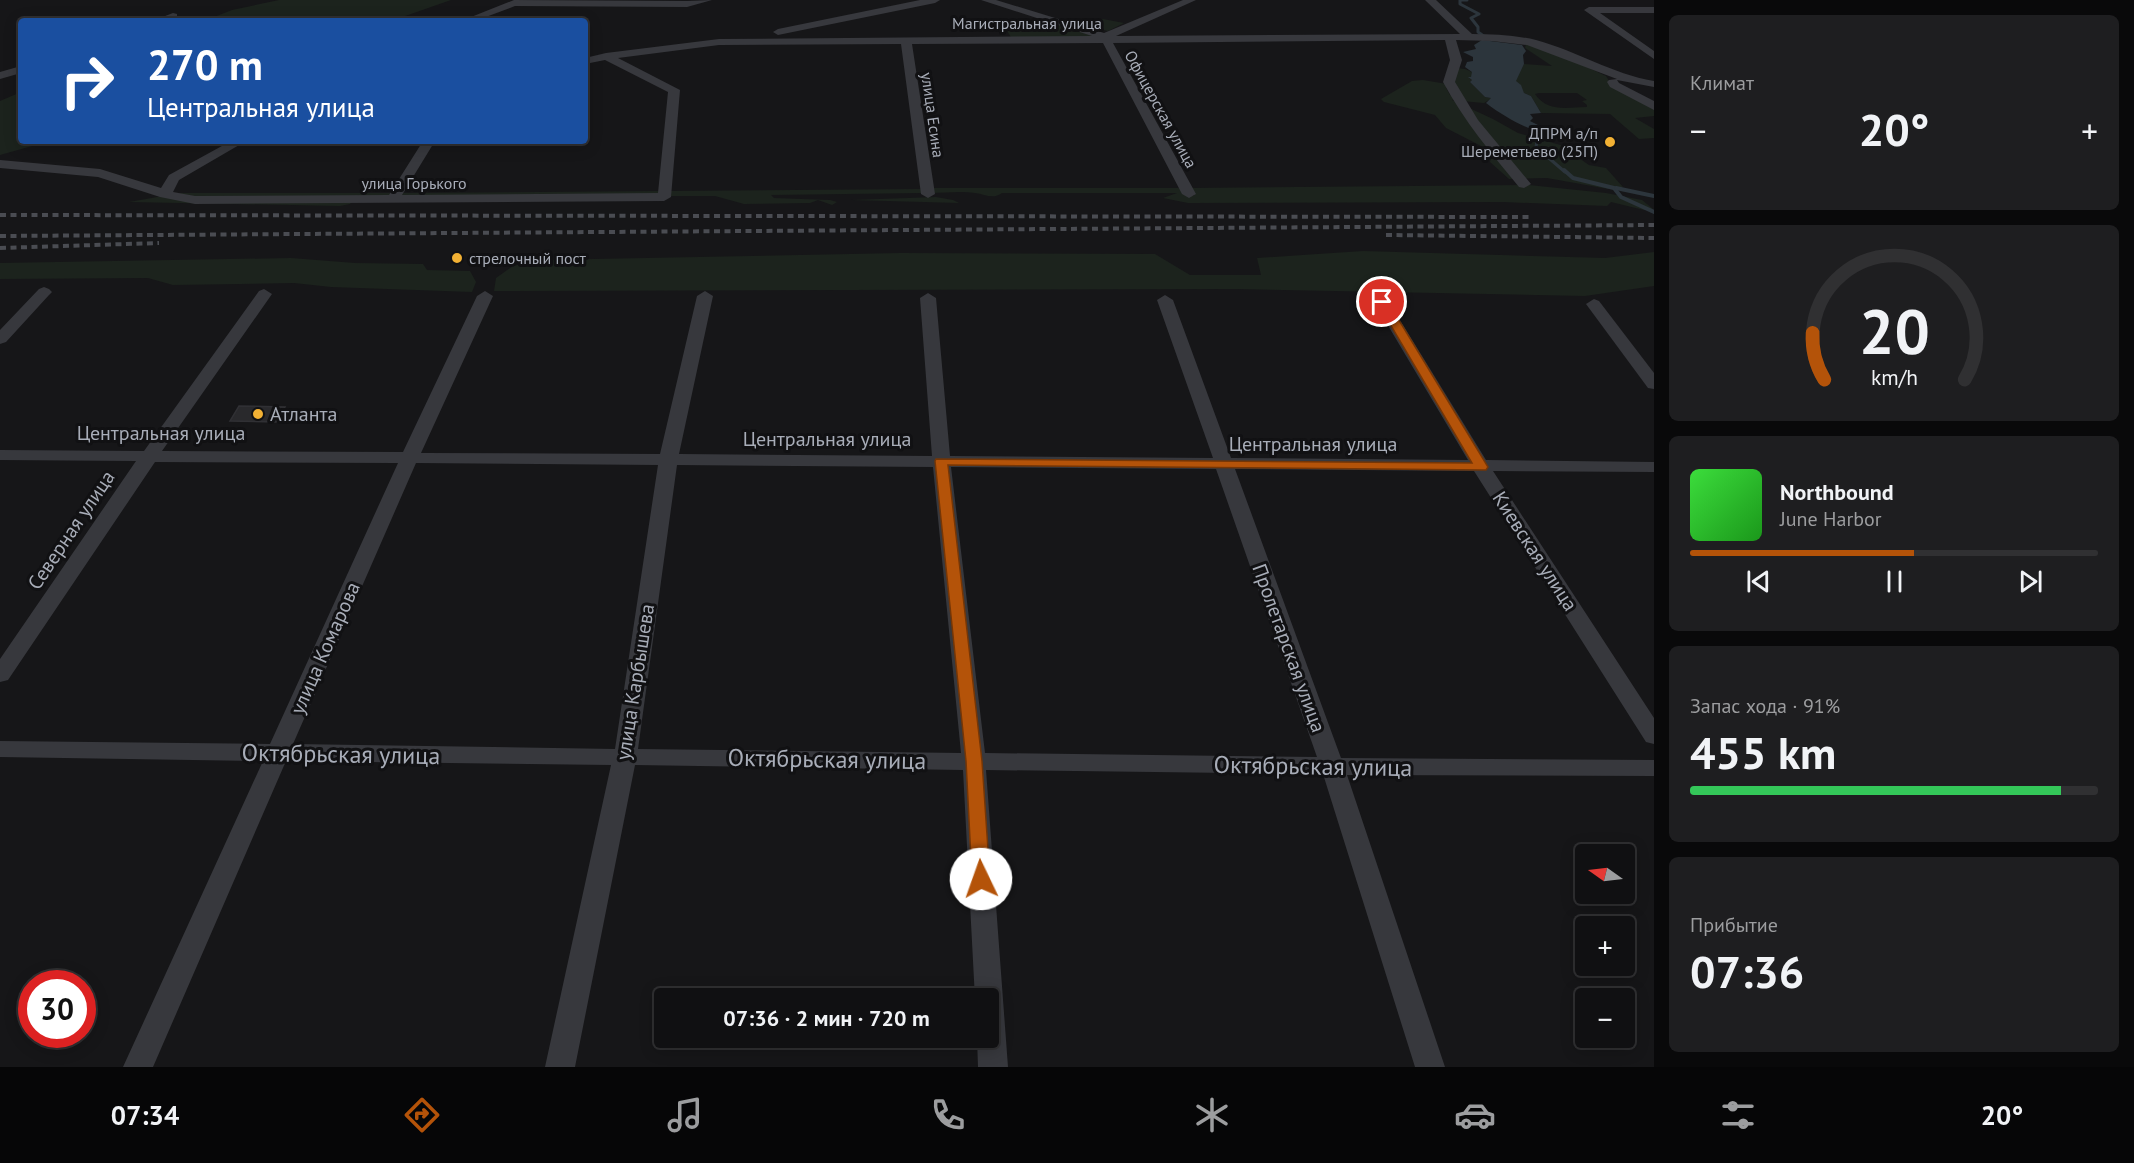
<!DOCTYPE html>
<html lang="ru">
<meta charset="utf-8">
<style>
body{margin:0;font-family:"PT Sans",sans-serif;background:#1e1e20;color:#f1f3f6;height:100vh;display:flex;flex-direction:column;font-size:22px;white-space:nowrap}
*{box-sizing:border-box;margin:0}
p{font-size:20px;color:#9c9d9f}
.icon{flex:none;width:33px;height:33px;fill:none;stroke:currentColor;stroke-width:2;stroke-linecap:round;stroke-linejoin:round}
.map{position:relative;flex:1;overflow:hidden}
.drawer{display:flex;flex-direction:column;gap:15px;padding:15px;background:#09090a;width:480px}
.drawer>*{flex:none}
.hud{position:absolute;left:18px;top:18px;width:570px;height:126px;border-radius:6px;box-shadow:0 3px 15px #0003,0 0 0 2px #303032;background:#1a4fa0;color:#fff;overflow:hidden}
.needle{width:39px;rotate:284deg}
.controls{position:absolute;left:1575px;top:844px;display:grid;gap:12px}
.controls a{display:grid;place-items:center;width:60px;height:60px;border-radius:6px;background:#101012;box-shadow:0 3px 15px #0003,0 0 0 2px #303032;font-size:30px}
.speed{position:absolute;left:18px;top:970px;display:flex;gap:12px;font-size:30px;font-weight:700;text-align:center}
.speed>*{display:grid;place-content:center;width:78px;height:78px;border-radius:50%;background:#101012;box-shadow:0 3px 15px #0003,0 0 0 2px #303032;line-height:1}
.speed .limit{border:9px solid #d22;background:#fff;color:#111}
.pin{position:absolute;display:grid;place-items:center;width:51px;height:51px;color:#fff;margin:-26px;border:3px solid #fff;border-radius:50%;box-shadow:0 2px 6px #0007}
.me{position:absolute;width:66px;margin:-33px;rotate:357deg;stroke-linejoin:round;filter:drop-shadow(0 0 4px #0008)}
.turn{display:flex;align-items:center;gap:21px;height:126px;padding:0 30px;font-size:27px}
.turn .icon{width:78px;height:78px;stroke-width:2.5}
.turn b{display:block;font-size:42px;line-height:51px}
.big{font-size:45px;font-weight:700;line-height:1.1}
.drawer .tile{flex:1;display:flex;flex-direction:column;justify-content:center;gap:9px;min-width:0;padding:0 21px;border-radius:9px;background:#1e1e20}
.drawer .dial{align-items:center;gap:0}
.dial svg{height:156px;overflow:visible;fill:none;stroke:#303032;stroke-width:7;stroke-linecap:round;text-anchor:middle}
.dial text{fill:#f1f3f6;stroke:none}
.song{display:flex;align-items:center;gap:18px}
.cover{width:72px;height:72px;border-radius:9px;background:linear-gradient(135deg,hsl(120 70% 55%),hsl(120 70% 35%))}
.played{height:6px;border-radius:3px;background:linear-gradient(90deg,#b45309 55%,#303032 55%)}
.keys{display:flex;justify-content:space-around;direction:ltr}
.heat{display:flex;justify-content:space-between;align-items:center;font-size:33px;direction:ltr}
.charge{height:9px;border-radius:4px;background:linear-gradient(90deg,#34c759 91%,#303032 0)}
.trip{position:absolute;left:654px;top:988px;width:345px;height:60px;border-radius:6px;background:#101012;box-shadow:0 3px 15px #0003,0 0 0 2px #303032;font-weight:700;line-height:60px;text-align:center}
.dock{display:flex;height:96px;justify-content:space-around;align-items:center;background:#060607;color:#9c9d9f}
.dock .icon{width:42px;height:42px}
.dock .current{color:#b45309}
.dock b{font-size:27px;color:#f1f3f6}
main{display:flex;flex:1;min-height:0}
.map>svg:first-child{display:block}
.green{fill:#1c231d;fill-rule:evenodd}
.water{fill:#2c353c}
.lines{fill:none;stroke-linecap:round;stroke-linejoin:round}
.stream-far1{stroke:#2c353c;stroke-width:3}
.stream{stroke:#2c353c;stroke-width:4}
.building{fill:#29292c;stroke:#303034;stroke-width:1.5}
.minor{fill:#37383d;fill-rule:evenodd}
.rail{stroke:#4a4c52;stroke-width:4;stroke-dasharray:6 4.5;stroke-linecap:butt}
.route{fill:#b45309;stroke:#753606;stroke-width:1.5}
.poi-dot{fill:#f2b134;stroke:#111113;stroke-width:2}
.labels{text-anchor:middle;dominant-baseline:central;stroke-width:6;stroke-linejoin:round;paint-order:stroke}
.far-street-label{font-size:16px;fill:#a8adb8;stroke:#111113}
.far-poi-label{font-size:16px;fill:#a8adb8;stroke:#111113;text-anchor:end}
.poi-label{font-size:20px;fill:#a8adb8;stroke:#111113;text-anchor:start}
.street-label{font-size:20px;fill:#a8adb8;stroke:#111113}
.near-street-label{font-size:24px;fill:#a8adb8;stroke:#111113}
</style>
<main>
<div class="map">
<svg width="1654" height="1067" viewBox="0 0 1654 1067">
<rect width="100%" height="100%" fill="#161618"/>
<g class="green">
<path d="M279,0H451L391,21H204L232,10Z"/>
<path d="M1103,19L1124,23L1108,31L1096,28L1093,30L1050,20H1072L1083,23Z"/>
<path d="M1044,20L1097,37L1012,39L1006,29Z"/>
<path d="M1526,44L1559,54L1606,76L1612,86L1654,108V116L1635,118L1654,129V138L1639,139L1610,114L1541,113L1531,96L1524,93L1515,81L1524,64L1552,66L1525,48ZM1539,93H1577L1587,100L1582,101L1587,105V107C1567,107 1548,113 1535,94Z"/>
<path d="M1456,68L1465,69L1472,72V77L1469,78L1472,80L1470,82L1485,97L1492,98L1484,103L1462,101L1453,79Z"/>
<path d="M1423,80L1447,84L1446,88L1450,95L1457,98L1452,100L1493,119L1518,133L1571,148L1576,156L1589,165L1606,168L1623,187L1614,190L1547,178L1509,179L1490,162L1492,155L1485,148L1446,128L1435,115L1384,102L1381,99L1412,81Z"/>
<path d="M21,92V141H50L0,155V101Z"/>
<path d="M1529,185L1606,193L1642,200L1653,209L1644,210L1611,202L1607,206L1503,202L1188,203L1163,198L1177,193H1002C993,200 985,194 975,193C961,191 945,193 931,193L930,188H1183L1187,195L1194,196L1190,188Z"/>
<path d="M923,189V193L771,195L774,198L830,200L837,202L832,205L818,200L810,203L744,204L715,196H668L669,191Z"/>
<path d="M661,191L660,196L398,198L401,193Z"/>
<path d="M178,193H392L390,198L198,199Z"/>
<path d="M163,196L352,201L350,204L340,206L129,202Z"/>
<path d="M936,197L953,200L959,203L851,200Z"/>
<path d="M1363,251L1605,258L1654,252V286L1585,296L1236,289L494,291L496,278L513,266L541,260L901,253L1155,254L1190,275H1261L1257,258Z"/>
<path d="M291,258L355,263L423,264L427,270L470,271L476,282L472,292L331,287L294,283L173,285L148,278L0,279V263Z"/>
</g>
<path class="water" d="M1482,40L1522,45L1526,51L1523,55L1524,64L1516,81L1521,85L1524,93L1531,96L1541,113L1530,114L1533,118L1530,121L1544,128L1554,140L1549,139L1543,133L1539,134L1537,141L1531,136L1538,132C1518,124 1503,116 1486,103L1491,98L1485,97L1470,82L1472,80L1468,77H1471L1472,72L1465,67L1467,62L1473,61V57L1463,52L1476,49L1474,45Z"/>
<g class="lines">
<g class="stream-far1">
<path d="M1467,0H1460V4L1479,14L1471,18L1478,27V32L1485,37"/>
<path d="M1543,133L1538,134L1536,147L1565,172"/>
</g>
<g class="stream">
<path d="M1564,170L1573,178L1614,188L1621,197L1654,212"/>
<path d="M1616,188L1654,196"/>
</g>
</g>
<path class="building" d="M239,406L285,407L276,422L230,421Z"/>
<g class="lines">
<g class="minor">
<path d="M514,0L687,1L712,0L687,7L515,6L475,21H461Z"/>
<path d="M920,0H940L935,3L778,35L773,32L778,29Z"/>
<path d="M981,0H996L1104,33L1183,0H1196L1116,36L1460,34L1425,0H1436L1472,34C1493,34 1515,35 1536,40C1577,51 1612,74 1654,81V87L1617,80L1619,83L1654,101V110L1610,87L1607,82L1609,80L1617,79L1527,45L1492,41L1456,40L1462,60L1455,82L1478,120L1531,184L1524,188L1519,187C1491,153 1464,121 1443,82L1450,60L1445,40L1113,43L1196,194L1189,198L1182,194L1103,43L912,44L935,194L928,198L921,194L901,44L719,45L618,58L680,90L671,197L664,201L195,204L160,197L98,177L0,168V160L100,169L161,188L169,175L231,141H246L179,180L173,192L195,196L389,195L423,141H435L402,195L658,193L668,92L605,60L585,64V58L606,53L719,39L1092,36Z"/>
<path d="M1654,7V13H1600L1654,51V59L1584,10L1589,7Z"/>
<path d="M173,13L177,14V18L152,21Z"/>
<path d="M21,66V73L0,79V72Z"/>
<path d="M44,287L49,289L52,292L49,295L6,342L0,344V330L39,289Z"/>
<path d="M264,289L272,294L162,451L403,452L477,296L485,291L493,296L421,453L660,454L697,296L705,291L713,296L679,454L932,456L920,298L928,293L936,298L950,456L1213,458L1157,300L1165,295L1173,300L1231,458L1468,460L1374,302L1377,299H1387L1486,460L1654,462V472L1493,471L1654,718V744L1646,742L1474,471L1235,469L1341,758L1654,760V776L1347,775L1445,1067H1415L1323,774L986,770L1008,1067H978L977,1038H988V999H975L963,770L635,765L575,1067H545L611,765L286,761L153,1067H123L263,761L0,757V741L270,744L398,463L155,462L8,680L0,682V659L136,461L0,460V450L144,451L259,291ZM416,463L658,465L615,749L293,744ZM677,465L933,467L961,753L638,749ZM951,467L1216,469L1317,757L985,753Z"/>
<path d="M1594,299L1599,301L1654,373V389L1648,388L1586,304Z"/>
</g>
<g class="rail">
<path d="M0,215L1530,217"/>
<path d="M1386,235L1654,238"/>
<path d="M0,236L1654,225"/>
<path d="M0,248L159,243"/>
</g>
</g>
<path class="route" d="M1382,299L1388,302L1488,467L1486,470L948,465L982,761L990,879L988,883L981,885L975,883L972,879L966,761L935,461L936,459L1472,463L1377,302Z"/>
<g class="poi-dot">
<circle cx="1610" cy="142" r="6"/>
<circle cx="457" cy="258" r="6"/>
<circle cx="258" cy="414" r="6"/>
</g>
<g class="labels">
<g class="far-street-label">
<text x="1027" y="23">Магистральная улица</text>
<text transform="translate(1161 109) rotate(61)">Офицерская улица</text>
<text transform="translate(933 115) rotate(82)">улица Есина</text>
<text x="414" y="183">улица Горького</text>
</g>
<g class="far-poi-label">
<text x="1598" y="133">ДПРМ а/п<tspan x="1598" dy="18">Шереметьево (25П)</tspan></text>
<text x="469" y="258" text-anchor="start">стрелочный пост</text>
</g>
<g class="poi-label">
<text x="270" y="414">Атланта</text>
</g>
<g class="street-label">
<text x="161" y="433">Центральная улица</text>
<text x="827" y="439">Центральная улица</text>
<text x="1313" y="444">Центральная улица</text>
<text transform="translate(71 530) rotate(-56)">Северная улица</text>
<text transform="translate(1535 551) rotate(57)">Киевская улица</text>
<text transform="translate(325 648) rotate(-66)">улица Комарова</text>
<text transform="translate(1289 648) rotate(70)">Пролетарская улица</text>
<text transform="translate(635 682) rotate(-81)">улица Карбышева</text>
</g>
<g class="near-street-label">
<text transform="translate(341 754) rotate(1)">Октябрьская улица</text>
<text transform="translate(827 759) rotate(1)">Октябрьская улица</text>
<text transform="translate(1313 766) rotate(1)">Октябрьская улица</text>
</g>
</g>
</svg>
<div class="controls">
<a><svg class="needle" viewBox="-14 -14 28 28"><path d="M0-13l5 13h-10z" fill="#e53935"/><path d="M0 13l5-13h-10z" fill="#9c9d9f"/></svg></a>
<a>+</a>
<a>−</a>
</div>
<div class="speed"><div class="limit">30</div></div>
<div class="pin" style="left:1382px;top:302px;background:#d93025"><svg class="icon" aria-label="arrive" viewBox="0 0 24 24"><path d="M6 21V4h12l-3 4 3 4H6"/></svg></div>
<svg class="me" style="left:981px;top:879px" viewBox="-20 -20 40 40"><circle r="19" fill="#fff"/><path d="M0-13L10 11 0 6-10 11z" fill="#b45309"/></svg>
<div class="trip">07:36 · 2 мин · 720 m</div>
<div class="hud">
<div class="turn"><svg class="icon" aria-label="right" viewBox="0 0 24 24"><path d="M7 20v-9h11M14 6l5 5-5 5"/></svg><div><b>270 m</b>Центральная улица</div></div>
</div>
</div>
<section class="drawer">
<div class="tile"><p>Климат</p>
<div class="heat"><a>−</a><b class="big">20°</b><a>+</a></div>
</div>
<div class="tile dial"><svg viewBox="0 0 100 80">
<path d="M14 69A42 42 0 1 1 86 69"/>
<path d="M14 69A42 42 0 0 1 8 45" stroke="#b45309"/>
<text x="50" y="56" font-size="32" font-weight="700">20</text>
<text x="50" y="72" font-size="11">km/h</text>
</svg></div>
<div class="tile">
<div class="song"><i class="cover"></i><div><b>Northbound</b><p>June Harbor</p></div></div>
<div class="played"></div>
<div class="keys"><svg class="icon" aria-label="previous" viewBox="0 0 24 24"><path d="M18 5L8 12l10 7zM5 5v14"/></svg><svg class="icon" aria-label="pause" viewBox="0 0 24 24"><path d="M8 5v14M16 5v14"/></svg><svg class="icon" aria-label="next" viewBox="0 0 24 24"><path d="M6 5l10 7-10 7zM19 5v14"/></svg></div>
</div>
<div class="tile"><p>Запас хода · 91%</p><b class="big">455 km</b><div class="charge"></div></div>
<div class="tile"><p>Прибытие</p><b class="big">07:36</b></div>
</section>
</main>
<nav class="dock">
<b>07:34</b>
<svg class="icon current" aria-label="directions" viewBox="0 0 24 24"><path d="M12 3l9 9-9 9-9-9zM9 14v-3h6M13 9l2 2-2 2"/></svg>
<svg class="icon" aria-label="music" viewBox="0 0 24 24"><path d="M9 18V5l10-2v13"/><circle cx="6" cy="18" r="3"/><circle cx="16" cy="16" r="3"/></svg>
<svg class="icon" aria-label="phone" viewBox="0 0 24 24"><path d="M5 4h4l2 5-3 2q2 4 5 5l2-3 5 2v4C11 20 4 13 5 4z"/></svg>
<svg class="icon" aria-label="climate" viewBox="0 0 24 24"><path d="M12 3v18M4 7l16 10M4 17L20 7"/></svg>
<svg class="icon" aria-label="car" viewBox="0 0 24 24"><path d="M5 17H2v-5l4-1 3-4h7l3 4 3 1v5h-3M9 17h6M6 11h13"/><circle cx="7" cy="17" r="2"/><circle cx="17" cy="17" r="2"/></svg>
<svg class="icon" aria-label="filters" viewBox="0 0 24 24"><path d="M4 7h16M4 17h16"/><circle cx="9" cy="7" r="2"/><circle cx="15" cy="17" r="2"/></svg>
<b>20°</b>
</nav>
